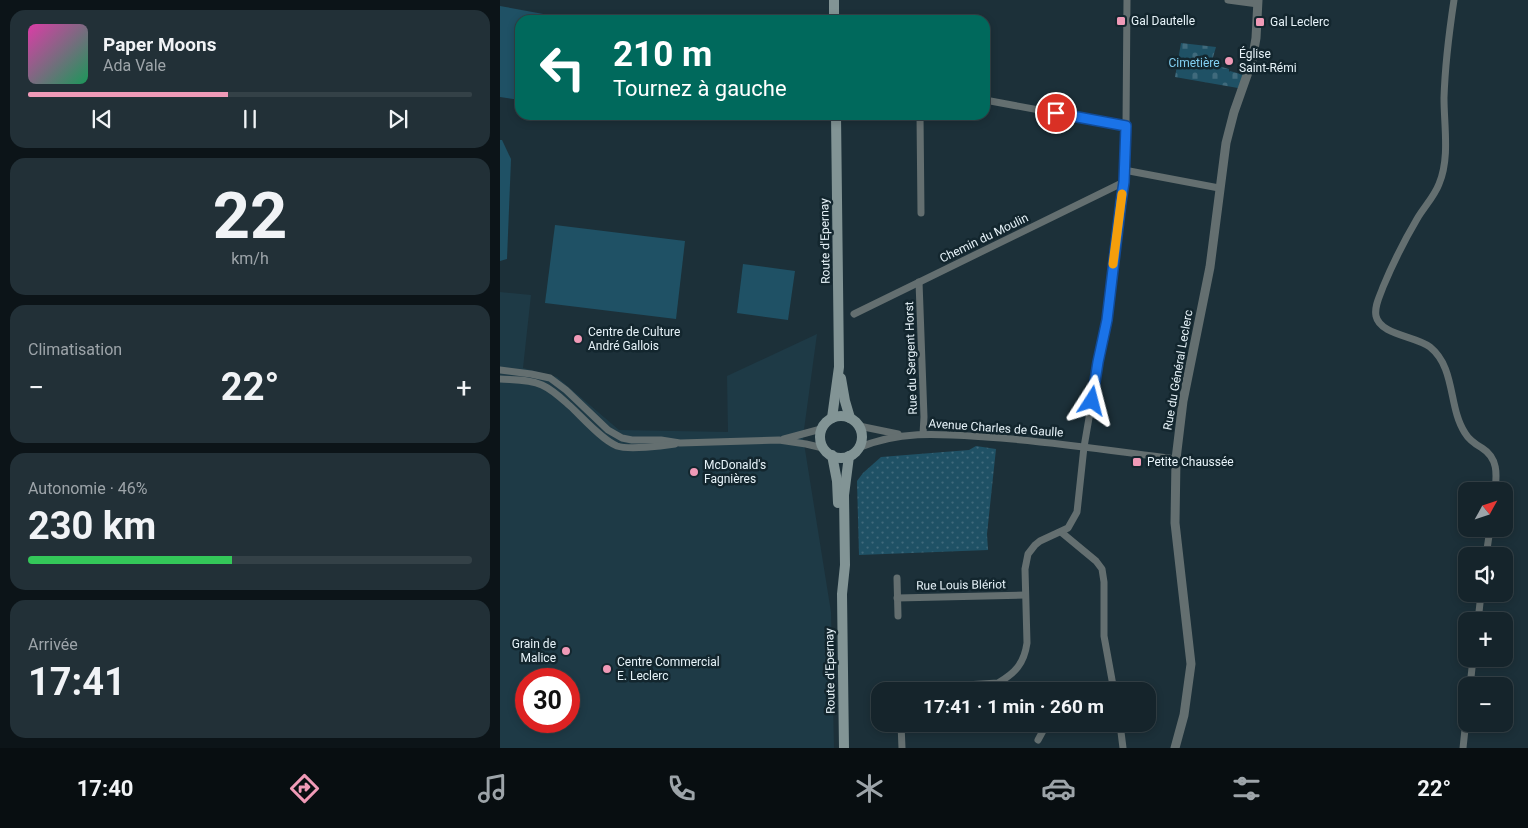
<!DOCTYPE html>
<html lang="fr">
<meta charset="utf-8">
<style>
body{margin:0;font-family:Roboto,sans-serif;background:#223037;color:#f1f3f6;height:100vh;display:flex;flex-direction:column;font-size:19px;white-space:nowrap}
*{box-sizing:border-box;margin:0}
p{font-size:16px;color:#9da4a9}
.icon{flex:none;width:28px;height:28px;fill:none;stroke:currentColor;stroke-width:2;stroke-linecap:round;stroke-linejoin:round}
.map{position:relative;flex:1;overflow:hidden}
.panel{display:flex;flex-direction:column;gap:10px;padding:10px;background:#0c1418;width:500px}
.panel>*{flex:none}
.guide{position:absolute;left:15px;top:15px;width:475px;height:105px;border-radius:15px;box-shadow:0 2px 8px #0003,0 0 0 1px #344147;background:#00695c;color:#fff;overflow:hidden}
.needle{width:32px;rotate:50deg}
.buttons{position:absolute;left:958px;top:482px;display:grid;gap:10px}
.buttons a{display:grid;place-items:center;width:55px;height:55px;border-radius:10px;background:#15242b;box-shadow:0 2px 8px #0003,0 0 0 1px #344147;font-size:25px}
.speed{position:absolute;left:15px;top:668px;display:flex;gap:10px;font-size:25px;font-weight:700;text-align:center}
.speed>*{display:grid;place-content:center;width:65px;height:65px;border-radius:50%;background:#15242b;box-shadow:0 2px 8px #0003,0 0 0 1px #344147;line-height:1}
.speed .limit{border:8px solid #d22;background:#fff;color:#111}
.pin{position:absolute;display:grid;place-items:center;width:42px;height:42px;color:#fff;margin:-21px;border:2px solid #fff;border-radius:50%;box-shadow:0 1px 5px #0007}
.me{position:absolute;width:55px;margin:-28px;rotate:9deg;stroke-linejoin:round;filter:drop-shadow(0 0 4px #0008)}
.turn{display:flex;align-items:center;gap:18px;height:105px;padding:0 15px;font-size:22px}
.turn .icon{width:65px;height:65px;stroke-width:2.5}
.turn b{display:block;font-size:35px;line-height:42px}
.big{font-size:38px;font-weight:700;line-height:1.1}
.panel .widget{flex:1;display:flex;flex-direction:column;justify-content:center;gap:8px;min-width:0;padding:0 18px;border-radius:15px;background:#223037}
.panel .dial{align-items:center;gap:0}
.dial b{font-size:65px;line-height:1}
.song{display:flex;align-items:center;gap:15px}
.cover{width:60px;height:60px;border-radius:8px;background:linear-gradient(135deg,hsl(320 70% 55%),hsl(150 70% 35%))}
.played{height:5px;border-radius:2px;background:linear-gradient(90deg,#f09ab7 45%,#344147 45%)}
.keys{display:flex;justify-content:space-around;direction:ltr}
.heat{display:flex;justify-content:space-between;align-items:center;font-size:28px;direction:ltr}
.charge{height:8px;border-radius:4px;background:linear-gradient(90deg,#34c759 46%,#344147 0)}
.trip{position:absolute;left:371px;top:682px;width:285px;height:50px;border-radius:15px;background:#15242b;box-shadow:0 2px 8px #0003,0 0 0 1px #344147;font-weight:700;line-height:50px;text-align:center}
.tab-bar{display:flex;height:80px;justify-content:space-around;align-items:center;background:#080e11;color:#9da4a9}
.tab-bar .icon{width:35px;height:35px}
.tab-bar .current{color:#f09ab7}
.tab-bar b{font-size:22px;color:#f1f3f6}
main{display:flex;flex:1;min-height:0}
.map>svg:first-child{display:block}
.built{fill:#1e3a46;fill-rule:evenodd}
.cemetery{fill:url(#cemetery-stones)}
.park{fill:url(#park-dots)}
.pitch{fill:#1f5165}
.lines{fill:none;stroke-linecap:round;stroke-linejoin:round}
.minor{stroke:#646f70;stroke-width:7}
.tertiary{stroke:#646f70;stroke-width:9}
.secondary{stroke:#829495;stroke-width:10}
.route-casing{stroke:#114b97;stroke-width:12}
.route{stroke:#1a73e8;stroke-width:9}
.slow{stroke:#f59e0b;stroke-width:9}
.poi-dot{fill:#f09ab7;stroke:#13262e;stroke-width:2}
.labels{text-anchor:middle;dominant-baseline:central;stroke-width:5;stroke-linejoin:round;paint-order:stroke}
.poi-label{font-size:12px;fill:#e7f3f9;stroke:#13262e;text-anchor:start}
.park-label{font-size:12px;fill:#82cff1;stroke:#13262e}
.street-label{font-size:12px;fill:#e7f3f9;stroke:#13262e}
</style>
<main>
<section class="panel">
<div class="widget">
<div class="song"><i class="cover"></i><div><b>Paper Moons</b><p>Ada Vale</p></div></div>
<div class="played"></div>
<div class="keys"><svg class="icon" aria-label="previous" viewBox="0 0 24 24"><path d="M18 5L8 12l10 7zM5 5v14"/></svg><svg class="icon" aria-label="pause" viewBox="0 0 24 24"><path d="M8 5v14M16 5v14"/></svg><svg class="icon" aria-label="next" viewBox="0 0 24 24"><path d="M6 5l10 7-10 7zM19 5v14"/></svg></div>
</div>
<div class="widget dial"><b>22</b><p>km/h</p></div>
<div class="widget"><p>Climatisation</p>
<div class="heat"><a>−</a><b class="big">22°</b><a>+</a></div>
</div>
<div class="widget"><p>Autonomie · 46%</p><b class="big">230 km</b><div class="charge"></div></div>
<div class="widget"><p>Arrivée</p><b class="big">17:41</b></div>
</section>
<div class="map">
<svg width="1028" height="748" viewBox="0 0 1028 748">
<defs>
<pattern id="cemetery-stones" width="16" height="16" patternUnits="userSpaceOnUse" patternTransform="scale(1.25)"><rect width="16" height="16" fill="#1f5165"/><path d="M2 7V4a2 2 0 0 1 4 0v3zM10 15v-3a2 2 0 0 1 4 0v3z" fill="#406a7c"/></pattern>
<pattern id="park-dots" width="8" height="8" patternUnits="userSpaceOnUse" patternTransform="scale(1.25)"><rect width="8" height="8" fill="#1f5165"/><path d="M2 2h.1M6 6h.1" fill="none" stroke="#406a7c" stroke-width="1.8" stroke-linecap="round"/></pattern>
</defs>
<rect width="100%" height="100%" fill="#1c3039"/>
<path class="built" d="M0,292L31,295L23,368L57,377L119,430L228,432L227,376L317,334L303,437L331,612L334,748H0ZM26,679H69V721H26Z"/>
<path class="cemetery" d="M681,43L716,47L711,64L729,69V72L730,71L744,75L738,88L675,77Z"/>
<path class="park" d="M476,446L496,449L487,534L488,550L359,555L357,481L363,473L381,457L469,450Z"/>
<g class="pitch">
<path d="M0,6L76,20H20V100L0,97Z"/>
<path d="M0,140H2L11,159L7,259L0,261Z"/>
<path d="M55,225L185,241L176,319L45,303Z"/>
<path d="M243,264L295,271L288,320L237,313Z"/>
</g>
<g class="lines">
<g class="minor">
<path d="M728,0L758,4"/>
<path d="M954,0C949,33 945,65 944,98C944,126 950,158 939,184C934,197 924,207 917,219C904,241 893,263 883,287C880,296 874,306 876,316C880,335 916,336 930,347C956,368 948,407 965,433C969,440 975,444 982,448C998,458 997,474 995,491"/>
<path d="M485,100L626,126"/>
<path d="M420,115L421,213"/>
<path d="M624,170L719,188"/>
<path d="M419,282L424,417L423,434"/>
<path d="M354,314L624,182"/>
<path d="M0,370L31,374L50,378L66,390L108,430L122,438L132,440H161L180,443L279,440L306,444L323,448"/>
<path d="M0,379C14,380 29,379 42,385C53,390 61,398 70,406C82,417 102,440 117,446C129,450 162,446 175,444"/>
<path d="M359,426L398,434"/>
<path d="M284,439L321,429"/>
<path d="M358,448C401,430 441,434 486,437C550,441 613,451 676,459"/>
<path d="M561,532L596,561L602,569L604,582V636L614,691"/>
<path d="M986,556L990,529"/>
<path d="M397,578L398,616"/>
<path d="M397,598L525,595"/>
<path d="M978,621L981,594"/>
<path d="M970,686L973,659"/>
<path d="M410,691L416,688L498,683C515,673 524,664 527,643L525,569L528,554L535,545L540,541L568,528L577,512L584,447L595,383L598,362L607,319L624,182L626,126L627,0"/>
<path d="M603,691L613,688"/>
<path d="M401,724L402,748"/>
<path d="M620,724L623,748"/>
<path d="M538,740L544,729L551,724"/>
<path d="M963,748L966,720"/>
</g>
<path class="tertiary" d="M675,748L684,715L691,664L675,523L676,459L683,401L710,267L726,143L734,112L752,61L756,38L758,0"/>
<g class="secondary">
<path d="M334,0V20"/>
<path d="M341,378L345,401L350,418"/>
<circle cx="341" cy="437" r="21"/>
<path d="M332,418L339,367L336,115"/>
<path d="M332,455L337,481L338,503"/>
<path d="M344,748L342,594L345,565L344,495L349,456"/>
</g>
</g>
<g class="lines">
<defs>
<path id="route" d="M556,113L626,126L624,182L621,202L607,320L598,362L592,401"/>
</defs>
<use href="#route" class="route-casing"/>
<use href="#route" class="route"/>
<path class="slow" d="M613,264L622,194"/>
</g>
<g class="poi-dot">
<rect x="616" y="16" width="10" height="10" rx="2.5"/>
<rect x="755" y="17" width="10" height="10" rx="2.5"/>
<circle cx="729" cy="61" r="5"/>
<circle cx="78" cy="339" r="5"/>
<rect x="632" y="457" width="10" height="10" rx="2.5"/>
<circle cx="194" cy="472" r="5"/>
<circle cx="66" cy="651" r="5"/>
<circle cx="107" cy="669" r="5"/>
</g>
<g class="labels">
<g class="poi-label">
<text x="631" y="21">Gal Dautelle</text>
<text x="770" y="22">Gal Leclerc</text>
<text x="739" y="54">Église<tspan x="739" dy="14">Saint-Rémi</tspan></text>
<text x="88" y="332">Centre de Culture<tspan x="88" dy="14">André Gallois</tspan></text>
<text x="647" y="462">Petite Chaussée</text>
<text x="204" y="465">McDonald's<tspan x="204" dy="14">Fagnières</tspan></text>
<text x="56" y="644" text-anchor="end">Grain de<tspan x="56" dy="14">Malice</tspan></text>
<text x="117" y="662">Centre Commercial<tspan x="117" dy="14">E. Leclerc</tspan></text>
</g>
<g class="park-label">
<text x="694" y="63">Cimetière</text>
</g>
<g class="street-label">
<text transform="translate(484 238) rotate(-26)">Chemin du Moulin</text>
<text transform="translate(325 241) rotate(-91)">Route d'Epernay</text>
<text transform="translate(411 358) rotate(-92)">Rue du Sergent Horst</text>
<text transform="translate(678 370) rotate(-80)">Rue du Général Leclerc</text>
<text transform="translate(496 428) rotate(4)">Avenue Charles de Gaulle</text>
<text transform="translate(461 585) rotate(-1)">Rue Louis Blériot</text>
<text transform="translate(330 671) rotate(-91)">Route d'Epernay</text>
</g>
</g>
</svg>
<div class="buttons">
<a><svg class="needle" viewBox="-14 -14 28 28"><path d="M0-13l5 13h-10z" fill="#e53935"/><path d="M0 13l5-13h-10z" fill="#9da4a9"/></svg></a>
<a><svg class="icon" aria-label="sound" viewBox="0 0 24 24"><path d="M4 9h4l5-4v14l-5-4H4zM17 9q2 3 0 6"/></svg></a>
<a>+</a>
<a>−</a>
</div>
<div class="speed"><div class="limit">30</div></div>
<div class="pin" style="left:556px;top:113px;background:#d93025"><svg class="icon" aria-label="arrive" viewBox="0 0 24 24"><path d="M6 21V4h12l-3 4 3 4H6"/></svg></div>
<svg class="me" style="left:592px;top:401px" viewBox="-20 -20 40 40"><path d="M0-17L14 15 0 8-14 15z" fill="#1a73e8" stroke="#fff" stroke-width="4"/></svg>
<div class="trip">17:41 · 1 min · 260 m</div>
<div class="guide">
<div class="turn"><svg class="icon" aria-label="left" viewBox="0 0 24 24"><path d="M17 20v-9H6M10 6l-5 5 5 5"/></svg><div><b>210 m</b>Tournez à gauche</div></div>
</div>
</div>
</main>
<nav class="tab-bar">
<b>17:40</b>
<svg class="icon current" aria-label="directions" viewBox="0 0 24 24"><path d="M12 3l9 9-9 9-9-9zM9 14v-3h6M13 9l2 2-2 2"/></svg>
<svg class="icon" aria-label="music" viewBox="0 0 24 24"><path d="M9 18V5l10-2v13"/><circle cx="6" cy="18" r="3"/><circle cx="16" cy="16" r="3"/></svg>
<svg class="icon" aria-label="phone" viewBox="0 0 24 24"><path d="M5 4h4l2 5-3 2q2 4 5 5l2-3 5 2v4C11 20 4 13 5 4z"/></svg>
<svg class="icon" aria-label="climate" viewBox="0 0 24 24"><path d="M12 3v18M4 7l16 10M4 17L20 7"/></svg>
<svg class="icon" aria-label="car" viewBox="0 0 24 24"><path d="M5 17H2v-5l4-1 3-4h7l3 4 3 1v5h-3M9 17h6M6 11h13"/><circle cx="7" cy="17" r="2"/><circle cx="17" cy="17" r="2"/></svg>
<svg class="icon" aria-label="filters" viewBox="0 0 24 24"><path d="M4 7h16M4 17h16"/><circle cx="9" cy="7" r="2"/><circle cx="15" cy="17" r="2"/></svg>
<b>22°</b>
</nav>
